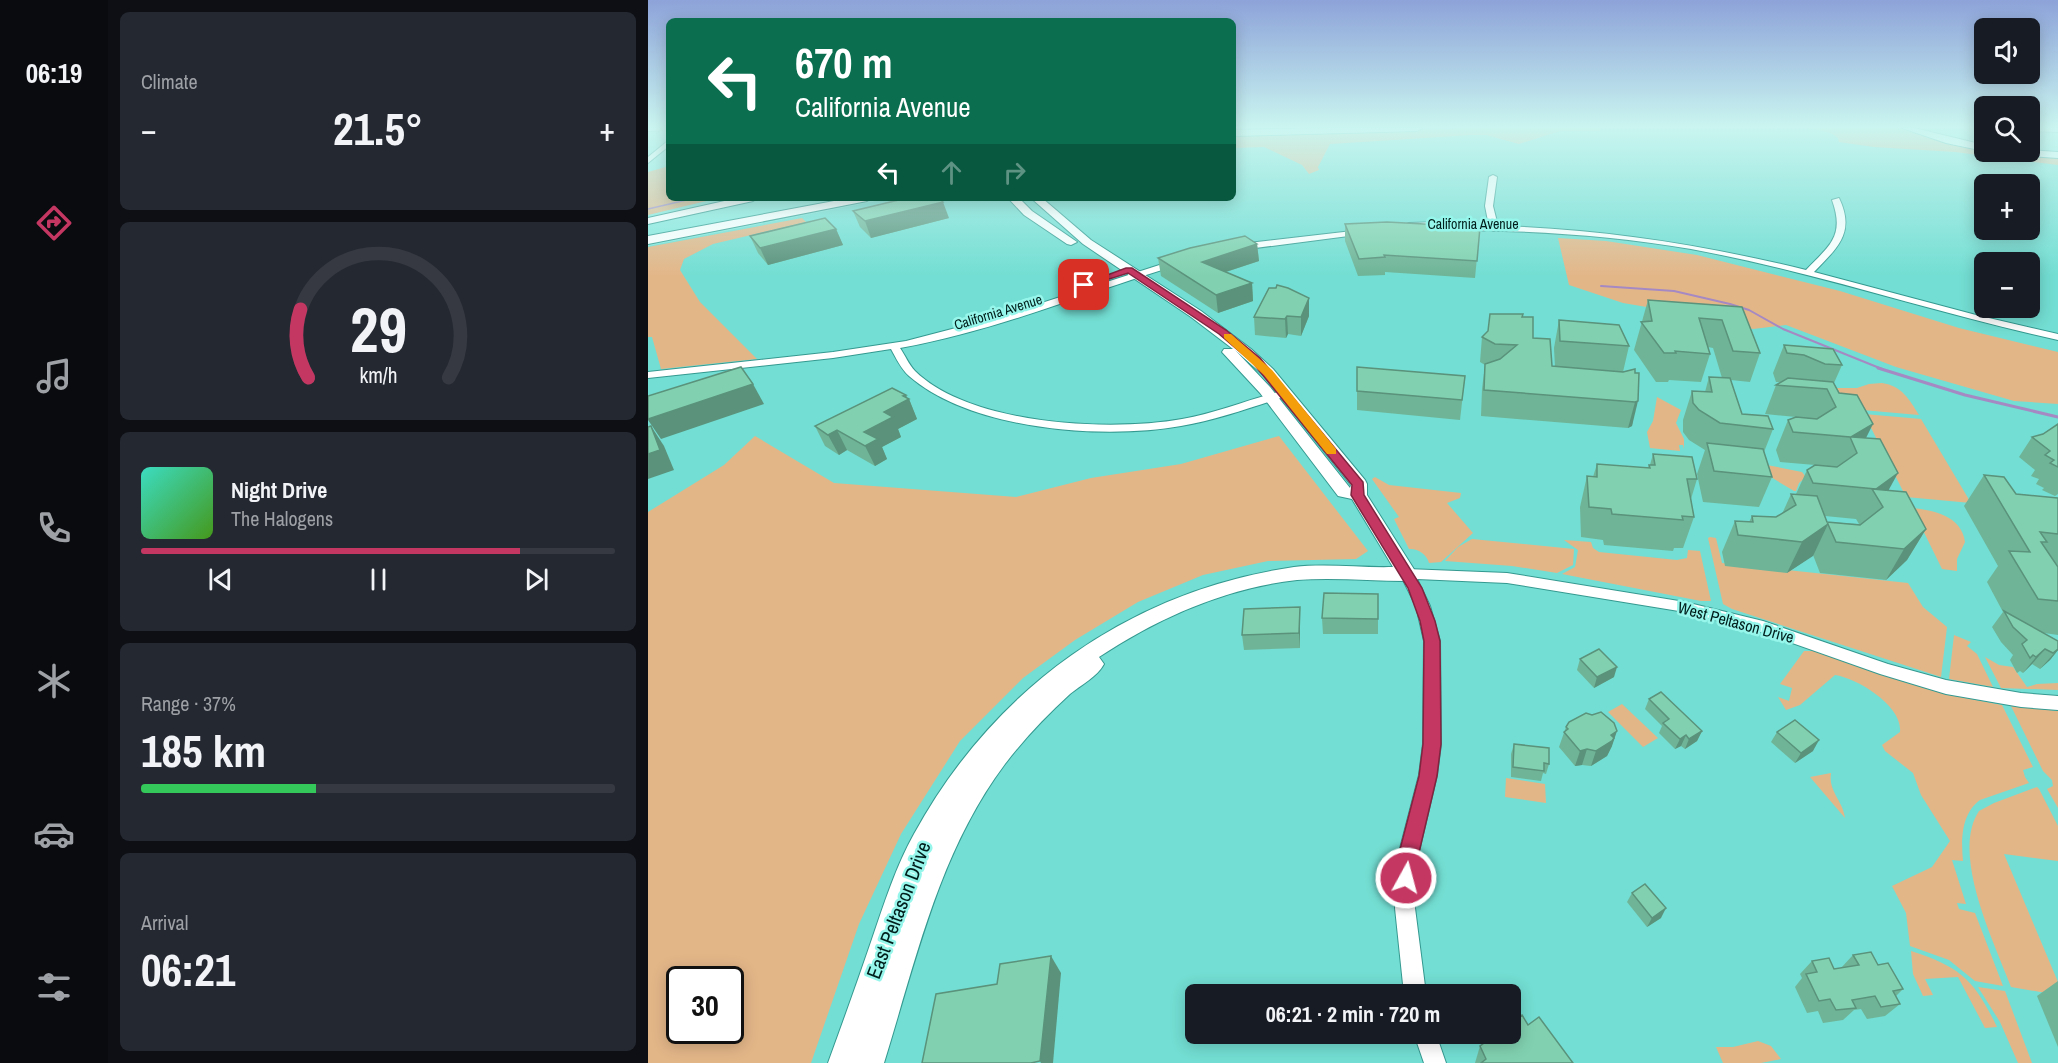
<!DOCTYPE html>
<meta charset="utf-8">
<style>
body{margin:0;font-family:"Archivo Narrow",sans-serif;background:#242831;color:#f1f3f6;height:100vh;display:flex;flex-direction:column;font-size:22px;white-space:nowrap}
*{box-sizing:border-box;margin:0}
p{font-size:20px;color:#9ea1a6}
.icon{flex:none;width:33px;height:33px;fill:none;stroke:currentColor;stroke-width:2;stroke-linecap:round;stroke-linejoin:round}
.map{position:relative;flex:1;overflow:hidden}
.sheet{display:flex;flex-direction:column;gap:12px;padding:12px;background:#0d0f14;width:540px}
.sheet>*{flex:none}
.top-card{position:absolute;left:18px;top:18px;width:570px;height:183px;border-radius:9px;box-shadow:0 3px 15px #0003;background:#0b6e4f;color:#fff;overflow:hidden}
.tools{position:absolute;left:1326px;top:18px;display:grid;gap:12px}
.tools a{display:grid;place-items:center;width:66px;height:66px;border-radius:9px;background:#171b24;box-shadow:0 3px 15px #0003;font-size:30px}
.speed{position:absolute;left:18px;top:966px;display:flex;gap:12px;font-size:30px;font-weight:700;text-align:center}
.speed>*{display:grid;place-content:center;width:78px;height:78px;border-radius:50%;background:#171b24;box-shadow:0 3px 15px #0003;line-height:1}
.speed .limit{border:3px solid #111;border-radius:9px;background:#fff;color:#111}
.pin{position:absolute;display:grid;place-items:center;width:51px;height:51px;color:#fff;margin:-26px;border-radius:12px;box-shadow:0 3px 9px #0006}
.me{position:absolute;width:66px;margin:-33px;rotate:7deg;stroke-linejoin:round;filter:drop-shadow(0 0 4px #0008)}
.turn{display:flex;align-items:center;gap:21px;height:126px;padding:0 30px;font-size:27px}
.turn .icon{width:78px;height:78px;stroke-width:2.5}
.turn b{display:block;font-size:42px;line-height:51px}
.lanes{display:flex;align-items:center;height:57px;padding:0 30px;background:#0003;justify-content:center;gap:30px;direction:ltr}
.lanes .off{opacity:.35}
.big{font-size:45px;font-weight:700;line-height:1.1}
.sheet .tile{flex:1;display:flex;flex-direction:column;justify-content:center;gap:9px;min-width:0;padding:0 21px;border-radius:9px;background:#242831}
.sheet .dial{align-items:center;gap:0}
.dial svg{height:156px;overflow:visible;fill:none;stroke:#363941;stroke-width:7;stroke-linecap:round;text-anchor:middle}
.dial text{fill:#f1f3f6;stroke:none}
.song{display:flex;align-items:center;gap:18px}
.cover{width:72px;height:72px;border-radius:9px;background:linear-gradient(135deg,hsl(170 70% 55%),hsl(100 70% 35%))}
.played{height:6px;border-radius:3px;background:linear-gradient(90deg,#c53763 80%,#363941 80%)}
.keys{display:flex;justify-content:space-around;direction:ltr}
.heat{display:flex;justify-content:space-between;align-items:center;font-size:33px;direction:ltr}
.charge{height:9px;border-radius:4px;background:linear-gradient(90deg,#34c759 37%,#363941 0)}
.trip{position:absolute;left:537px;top:984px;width:336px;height:60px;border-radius:9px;background:#171b24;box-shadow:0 3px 15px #0003;font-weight:700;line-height:60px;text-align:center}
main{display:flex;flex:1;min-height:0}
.tabs{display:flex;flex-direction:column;width:108px;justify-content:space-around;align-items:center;background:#090b0e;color:#9ea1a6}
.tabs .icon{width:42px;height:42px}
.tabs .on{color:#c53763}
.tabs b{font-size:27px;color:#f1f3f6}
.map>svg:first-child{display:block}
.built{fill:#73ded3;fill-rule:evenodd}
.green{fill:#e3b688;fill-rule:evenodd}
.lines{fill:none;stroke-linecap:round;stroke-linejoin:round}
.stream-far2{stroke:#a589c3;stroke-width:1.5}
.stream-far1{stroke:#a589c3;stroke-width:2}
.stream{stroke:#a589c3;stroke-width:3}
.minor-casing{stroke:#349990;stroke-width:2}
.major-casing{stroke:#349990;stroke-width:2}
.highway-casing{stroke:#349990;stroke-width:2}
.minor{fill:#fff;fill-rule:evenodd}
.major{fill:#fff;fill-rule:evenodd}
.highway{fill:#fff;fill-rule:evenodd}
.wall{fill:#6fb497;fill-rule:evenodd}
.shaded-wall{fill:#5a927b}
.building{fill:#81d1b0;stroke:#5a927b;stroke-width:1.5}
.route{fill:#c53763;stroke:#802440;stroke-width:1.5}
.slow{fill:#f59e0b}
.labels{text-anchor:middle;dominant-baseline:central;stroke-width:5;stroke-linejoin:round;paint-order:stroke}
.far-street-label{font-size:14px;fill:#001e1b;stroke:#96f6eb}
.street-label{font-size:16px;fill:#001e1b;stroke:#96f6eb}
.near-street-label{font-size:20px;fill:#001e1b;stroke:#96f6eb}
</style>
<main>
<nav class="tabs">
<b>06:19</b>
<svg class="icon on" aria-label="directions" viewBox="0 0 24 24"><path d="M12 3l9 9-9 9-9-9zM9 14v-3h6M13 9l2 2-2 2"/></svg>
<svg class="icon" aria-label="music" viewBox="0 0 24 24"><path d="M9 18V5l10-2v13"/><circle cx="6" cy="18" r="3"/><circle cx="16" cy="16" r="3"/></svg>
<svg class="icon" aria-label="phone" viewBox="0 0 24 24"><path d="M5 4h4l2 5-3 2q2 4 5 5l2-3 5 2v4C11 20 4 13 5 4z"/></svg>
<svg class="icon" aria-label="climate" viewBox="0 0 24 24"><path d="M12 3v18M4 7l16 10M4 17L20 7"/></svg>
<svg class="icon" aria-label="car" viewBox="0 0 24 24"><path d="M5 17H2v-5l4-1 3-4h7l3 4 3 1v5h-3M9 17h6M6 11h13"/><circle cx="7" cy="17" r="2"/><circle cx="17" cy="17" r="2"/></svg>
<svg class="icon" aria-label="filters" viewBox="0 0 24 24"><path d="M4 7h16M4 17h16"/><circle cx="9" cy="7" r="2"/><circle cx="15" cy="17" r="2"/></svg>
</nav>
<section class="sheet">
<div class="tile"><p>Climate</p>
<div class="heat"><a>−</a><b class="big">21.5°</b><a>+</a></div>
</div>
<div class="tile dial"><svg viewBox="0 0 100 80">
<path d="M14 69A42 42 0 1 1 86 69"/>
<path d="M14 69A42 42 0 0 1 10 34" stroke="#c53763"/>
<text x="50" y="56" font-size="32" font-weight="700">29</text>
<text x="50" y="72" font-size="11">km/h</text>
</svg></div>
<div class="tile">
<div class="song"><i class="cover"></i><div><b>Night Drive</b><p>The Halogens</p></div></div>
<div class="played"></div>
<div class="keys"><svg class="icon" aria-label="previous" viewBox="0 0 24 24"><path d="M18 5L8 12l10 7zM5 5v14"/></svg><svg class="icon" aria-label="pause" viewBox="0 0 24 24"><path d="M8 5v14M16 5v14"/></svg><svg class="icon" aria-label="next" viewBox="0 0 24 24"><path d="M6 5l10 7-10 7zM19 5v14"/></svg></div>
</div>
<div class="tile"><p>Range · 37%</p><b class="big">185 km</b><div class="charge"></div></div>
<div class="tile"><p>Arrival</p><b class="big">06:21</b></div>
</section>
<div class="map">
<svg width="1410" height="1063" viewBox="0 0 1410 1063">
<rect width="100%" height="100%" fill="#89e8de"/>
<path class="built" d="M829,128H1247L1336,152L1410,158V1063H0V246L244,198H585V138L698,135ZM1336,184H1382V230H1336ZM1336,262H1382V308H1336ZM32,980H82V1030H32ZM548,994H862V1034H548Z"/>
<g class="green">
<path d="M810,128H963H953L952,131H912L871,144L838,135H824L682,144L670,167L671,170L661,174L654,165L616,147L585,148V134H694Z"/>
<path d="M1162,128H1252L1310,145L1336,150V152L1410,157V165L1307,152L1226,147L1191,142L1190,138L1183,133Z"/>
<path d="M21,166V198H71L0,215V172Z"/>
<path d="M154,218L158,222L65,244L36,259L32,270L52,302L109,359L13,369L4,337H0V247Z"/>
<path d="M910,238L958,241L1049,255L1192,291L1311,328L1410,352V404L1366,401L1248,367L1138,325L1105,329L1052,316L975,303L921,285Z"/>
<path d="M1234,383C1254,386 1261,399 1271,415L1214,410L1176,400L1188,388H1209L1221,384Z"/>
<path d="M1009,397L1033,410L1028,423L1036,439V449L1035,445H1031L1032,451L1002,448L999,432L1005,421Z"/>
<path d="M1216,414L1273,419L1323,503L1258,497Z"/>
<path d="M107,436L186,483L368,497L443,478L533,464L631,436L720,551L708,559L620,561L555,575L490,602L427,640L375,678L312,741L253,834L211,924L163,1063H0V512L76,465ZM32,980H82V1030H32Z"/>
<path d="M1119,465L1154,472L1158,477L1151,483L1148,491H1146L1121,476Z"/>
<path d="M727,477L741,485L813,493L812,498L799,503L825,533L793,562L781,563C779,554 769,548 761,549L746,519L751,517L724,479Z"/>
<path d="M1264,508C1285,510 1314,516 1317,542L1309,559V571L1294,569Z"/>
<path d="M1062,537L1068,538L1074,563L1260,583L1275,607L1299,627L1293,677L1084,609L1075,604L1060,538Z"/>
<path d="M824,539L926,549L925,565L909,573L864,566L797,561L810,547Z"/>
<path d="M916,540L943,542L945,548L951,552L1029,560L1039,558L1040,550L1052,551L1063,601H1053L914,574L927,567L930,550Z"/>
<path d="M1306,635L1323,642L1319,646L1329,654L1345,687L1301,679Z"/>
<path d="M1156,651H1169L1259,683L1307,696L1354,705L1385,767L1375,770L1377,777L1381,783L1332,800C1313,814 1313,840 1315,861L1304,860L1318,904L1309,903L1311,909L1327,913L1355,986L1327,981L1301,960L1262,946L1258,913L1244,886L1284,867L1302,841L1273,795L1265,773L1237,751L1234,745L1252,732C1255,706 1209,678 1187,675L1152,705L1138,710L1130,697L1141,701L1144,688L1132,684Z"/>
<path d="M1337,657L1351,665L1365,667L1379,687L1389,684L1410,683V690L1353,688Z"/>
<path d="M974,704L1010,738L995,747L960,712Z"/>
<path d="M1363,706L1410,711V808L1399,789L1405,786L1404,780L1395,771Z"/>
<path d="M1183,773C1180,791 1195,801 1197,818L1162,777Z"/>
<path d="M858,778L897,784L898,803L857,797Z"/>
<path d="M1389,787L1391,789L1410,826V861L1356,854L1410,982V995L1363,987C1347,944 1302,854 1331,811L1346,803Z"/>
<path d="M1263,951C1313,967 1326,980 1349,1027L1337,1028L1310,977L1277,979L1285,995L1275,996L1265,974Z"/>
<path d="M1330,987L1357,991L1384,1063H1370L1352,1022Z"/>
<path d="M1110,1041L1123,1046L1133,1059L1113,1063H1075L1068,1047H1085Z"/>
</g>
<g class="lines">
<path class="stream-far2" d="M0,209L47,198"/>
<path class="stream-far1" d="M953,286L1026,291L1082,304L1101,310L1135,329L1234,369"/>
<path class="stream" d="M1230,368L1317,395L1410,417"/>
<defs>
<g id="minor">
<path d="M0,128H21V130L0,131Z"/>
<path d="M21,140V146L0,163V157Z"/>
<path d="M845,175L849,177L845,206L850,226C955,229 1056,245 1158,270C1182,245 1197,236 1184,200L1191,198C1208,233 1189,248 1166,272L1328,315L1410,334V340C1287,313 1167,272 1043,249C968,236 892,231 816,230L812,228L815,226L761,227L757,225L761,223L826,221H829V225L820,226H841L837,206L841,177Z"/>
<path d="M713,230L717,232L716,234L592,250L588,247L592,244Z"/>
<path d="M530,259L533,260V264C440,292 348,331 252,348C257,355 261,365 267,371C322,425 462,432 534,419C569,413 601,399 635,391L639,392V396C604,407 569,420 533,426C454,440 323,430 261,376C253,369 248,358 243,349L185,358L0,378V372L185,352L258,341L350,317Z"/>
<path d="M759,569L859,573L1037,602L1115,621L1240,664L1298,680L1373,693L1410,696V710L1373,707L1298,694L1232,674L1113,632L1037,612L859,583L769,579L782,606L792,641L793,744L789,775L769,860L767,908L778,994H756L747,908L749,860L771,775L775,744L776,641L768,606L752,574L754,570Z"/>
<path d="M766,1034H788L798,1063H776Z"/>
</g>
<g id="major">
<path d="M1254,128H1266L1336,145V151L1298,143Z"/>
<path d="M1382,128H1410V132L1383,131Z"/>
<path d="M1382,150L1410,152V158L1367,155L1362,152Z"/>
<path d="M360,198H371L384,211L429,242L423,245L419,244L376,215Z"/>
<path d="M383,198H394L443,240L553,311L603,349L625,369L717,480L719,484V495L769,574L766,579L759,581C723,581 685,577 649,580C577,588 510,618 451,657L456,664C449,677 433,685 422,694C398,716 376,739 357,764C291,852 268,960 236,1063H180C195,1022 210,980 224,939C236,904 248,866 266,834C346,688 481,591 646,567C678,563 713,568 745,567L704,499L690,496L612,393L574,352L576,349H585L543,317L435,244ZM587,350L615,375L703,485L702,488L622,387Z"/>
</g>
<g id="highway">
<path d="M683,128H774L769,131L585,136V130Z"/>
<path d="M90,198H110L105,201L0,224V218Z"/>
<path d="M202,198H224L219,201L0,244V236Z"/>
</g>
</defs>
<use href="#minor" class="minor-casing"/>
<use href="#major" class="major-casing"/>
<use href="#highway" class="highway-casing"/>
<use href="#minor" class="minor"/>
<use href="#major" class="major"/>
<use href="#highway" class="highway"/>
</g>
<g class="wall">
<path d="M205,211L301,218L223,238L212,227Z"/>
<path d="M697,224L832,227L827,278L737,272V275L710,276L697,241Z"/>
<path d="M188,229L195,245L120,265L110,253L102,236Z"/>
<path d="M609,244L611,261L578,272L604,283L605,301L570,313L513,276L510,258Z"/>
<path d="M621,288L661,316L653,336L640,334L638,338L607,335L606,317Z"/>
<path d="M1000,300L1094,307L1112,353L1102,382L1083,380L1094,414L1125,429L1116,452L1124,477L1111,507L1055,502L1049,474L1057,450L1041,440L1035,432V420L1044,391L1057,392L1061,377L1074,378L1065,348L1060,347L1062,354L1053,382L1021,380L1020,382H1008L986,350Z"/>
<path d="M842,314L874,317L885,338L904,366L907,367L906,348L911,320L981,346L975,372L991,373L984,426L980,428L833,416L834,389L837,365L832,362L834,337L840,332Z"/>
<path d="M1136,345L1194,365L1186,383L1218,438L1241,490L1278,529L1259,560L1238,580L1172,573L1165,555L1139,573L1077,566L1074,552L1087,521L1101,522L1104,516L1128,517L1134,514L1143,494H1148L1159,470L1167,465L1132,462L1128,450L1140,420L1148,417L1117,414L1128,385L1133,382H1128L1125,373ZM1177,516L1208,519L1211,524L1179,522Z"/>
<path d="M817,376L812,420L709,410V391Z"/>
<path d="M259,398L261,399L269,419L250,429L253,437L234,447L239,459L227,466L199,450L191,455L177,446L167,426Z"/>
<path d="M1410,424V494L1407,496L1394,490L1396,488L1388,484L1391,479L1383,476L1387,470L1371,457L1384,437L1395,434Z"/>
<path d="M1005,454L1049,479L1043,499L1046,517L1035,548H1026L1025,551L956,545L955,540L933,537L932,507L939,476L945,477L949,464L1000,468L1001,465H1002Z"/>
<path d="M1336,475L1368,494L1410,498V635L1396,633L1410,650L1402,660L1392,669L1384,664L1375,673L1372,671L1369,673L1362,660L1365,655L1353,642L1344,627L1355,612L1339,582L1350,566L1316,506Z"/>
<path d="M652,607V648L596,650L594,635Z"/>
<path d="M674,618L730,619V634H675Z"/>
<path d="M932,659L966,677L946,688L929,670Z"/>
<path d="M1001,699L1054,731L1049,741L1037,749L1033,746L1027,749L1011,733L1014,726L997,709Z"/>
<path d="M918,727L964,746L959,756L943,766L934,765L927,766L911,747Z"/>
<path d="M1129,732L1165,751L1147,763L1123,742Z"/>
<path d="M866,744L901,764L898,774L895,773L893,781L863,777V754Z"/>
<path d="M984,893L1013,918L999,927L979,902Z"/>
<path d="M1205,955L1230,965L1255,989L1248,996L1252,1004L1237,1016L1219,1019L1213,1009L1206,1010L1195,1020L1175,1023L1170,1011L1159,1013L1147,987L1154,978L1152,974L1164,961L1186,969L1193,968Z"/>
<path d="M1410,981V1047L1389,996Z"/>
<path d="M880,1025L925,1063H827L832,1046Z"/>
</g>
<g class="shaded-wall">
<path d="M295,202L301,218L223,238L217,221Z"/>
<path d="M188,229L195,245L120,265L112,248Z"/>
<path d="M609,244L611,261L556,279L554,262Z"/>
<path d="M604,283L605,301L570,313L568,295Z"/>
<path d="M661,298V316L653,336V317Z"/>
<path d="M639,316L640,334L638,338L637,319Z"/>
<path d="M105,384L116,404L13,439L0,420V419Z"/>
<path d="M258,395L260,400L261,399L269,419L250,429L253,437L234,447L239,459L227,466L217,446L216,432L236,412Z"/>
<path d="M990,401L984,426L980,428L987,402Z"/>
<path d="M1225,424L1210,454L1203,437Z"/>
<path d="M3,426L16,446L26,470L0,479V454Z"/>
<path d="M189,430L199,450L191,455L180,435Z"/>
<path d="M1250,473L1233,504L1228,489Z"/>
<path d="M1180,524L1165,556L1139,573L1154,542Z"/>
<path d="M1278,529L1259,560L1238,580L1256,549Z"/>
<path d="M652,607V648L651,633Z"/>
<path d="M1397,649L1384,664L1375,673L1388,657Z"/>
<path d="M1410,649V650L1402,660L1392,669Z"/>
<path d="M969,667L966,677L946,688L949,677Z"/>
<path d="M969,731L964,746L959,756L943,766L948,751L963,735Z"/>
<path d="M1054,731L1049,741L1037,749L1041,739Z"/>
<path d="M1038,735L1033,746L1027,749L1032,739Z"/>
<path d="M1171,740L1165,751L1147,763L1153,753Z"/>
<path d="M939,749L934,765L927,766L932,751Z"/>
<path d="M1018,908L1013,918L999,927L1004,918Z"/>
<path d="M403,956L413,973L405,1063H393L392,1061Z"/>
</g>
<g class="building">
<path d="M259,198H291L295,202L217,221L205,211Z"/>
<path d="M177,218L188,229L112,248L102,236Z"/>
<path d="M739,222L832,227L829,261L736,255L737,257L711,259L697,224Z"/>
<path d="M597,236L609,244L554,262L604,283L568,295L510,258L542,248Z"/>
<path d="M629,285L640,288L661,298L653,317L639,316L637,319L606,317L621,288H628Z"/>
<path d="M1000,300L1094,307L1112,353L1085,351L1074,320L1051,318L1062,354L1027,351L1028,353H1016L993,322L1004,321Z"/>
<path d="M842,314H875L874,317H885V338L902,339L904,366L975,372L987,369V373H991L990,401L987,402L836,390L837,364L852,359L869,345L847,344L834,337L840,331Z"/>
<path d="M911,320L971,325L981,346L912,341Z"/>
<path d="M1136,345L1185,349L1194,365L1177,364L1156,355L1139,353Z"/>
<path d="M93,367L105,384L0,419V396Z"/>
<path d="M709,367L817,376L814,400L709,391Z"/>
<path d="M1061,377L1082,378L1094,414L1120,416L1125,429L1072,423L1051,410L1045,403L1044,391L1064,392Z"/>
<path d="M1140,378L1185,382L1191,393L1209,395L1225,424L1203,437L1232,439L1250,473L1228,489L1165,483L1159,470L1167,465L1189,467L1209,453L1202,437L1145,432L1140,420L1148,417L1169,419L1188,407L1179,389L1128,385Z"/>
<path d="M244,388L258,395L255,396L261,399L236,412L245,417L216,432L230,439L217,446L189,430L180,435L167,426Z"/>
<path d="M1410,424V467L1402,463L1406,460L1397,455L1402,451L1384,437L1395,434Z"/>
<path d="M3,426L12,450L0,454V427Z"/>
<path d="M1059,443L1115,449L1124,477L1066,471Z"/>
<path d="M1005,454L1044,457L1049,479H1039L1046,517L1034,516L1035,520L964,514L963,509L941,507L939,476L949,477V464L1002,468L1001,465H1007Z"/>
<path d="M1336,475L1356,477L1368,494L1410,498V534L1392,532L1399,542H1393L1410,567V601L1390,599L1361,551L1382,552Z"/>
<path d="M1224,489L1258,492L1278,529L1256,549L1188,542L1179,522L1180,524L1154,542L1090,535L1087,521L1105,522L1104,516L1128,517L1148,505L1143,494L1169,496L1179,522L1212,525L1235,507Z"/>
<path d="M676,593L730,594V619L674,618Z"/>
<path d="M652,607L651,633L594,635L596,609Z"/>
<path d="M1356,611L1410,641V649L1405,653L1397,649L1388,657L1385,655L1382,658L1374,644L1379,640L1365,627Z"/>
<path d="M951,649L969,667L949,677L932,659Z"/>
<path d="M1013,692L1054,731L1041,739L1038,735L1032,739L1015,723L1021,719L1001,699Z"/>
<path d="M953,712L966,723L969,731L963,735L966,738L964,741L948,751L939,749L932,751L916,732L920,729L918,727L921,722L938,713L944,715Z"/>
<path d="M1147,720L1171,740L1153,753L1129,732Z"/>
<path d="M866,744L901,748V764L896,763V771L865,767Z"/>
<path d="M997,884L1018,908L1004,918L984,893Z"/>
<path d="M1223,952L1230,965L1240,963L1255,989L1245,991L1252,1004L1233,1007L1227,996L1204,1000L1208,1008L1188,1010L1182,999L1171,1001L1158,974L1169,972L1164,961L1181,958L1186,969L1211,965L1205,955Z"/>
<path d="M403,956L392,1061L383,1063H274L288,994L349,984L352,964Z"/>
<path d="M874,1015L880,1025L891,1017L925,1063H833L838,1059L832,1046L849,1034H862V1023Z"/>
</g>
<linearGradient id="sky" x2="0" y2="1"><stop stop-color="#8da3d9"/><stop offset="0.46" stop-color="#caf5f0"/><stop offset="1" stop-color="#caf5f0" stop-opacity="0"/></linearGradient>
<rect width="1410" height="276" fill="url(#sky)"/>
<path class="route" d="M478,268H484L578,330L612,358L715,482L716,495L774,588L787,621L792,641L793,744L789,776L769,861L768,878L765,885L758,888L751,885L748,878L749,861L771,776L775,744L776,641L772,621L760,588L703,495L704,485L605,363L571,334L480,273L436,287L432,285Z"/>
<path class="slow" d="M576,334H583L624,370L688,449V454H679L616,375L576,338Z"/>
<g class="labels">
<g class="far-street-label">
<text x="825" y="224">California Avenue</text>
<text transform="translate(350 312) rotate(-17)">California Avenue</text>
</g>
<g class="street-label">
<text transform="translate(1088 622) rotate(15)">West Peltason Drive</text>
</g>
<g class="near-street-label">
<text transform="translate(250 910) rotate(-69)">East Peltason Drive</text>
</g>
</g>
</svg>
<div class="tools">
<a><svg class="icon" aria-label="sound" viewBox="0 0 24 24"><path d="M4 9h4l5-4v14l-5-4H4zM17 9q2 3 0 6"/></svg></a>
<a><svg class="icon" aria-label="search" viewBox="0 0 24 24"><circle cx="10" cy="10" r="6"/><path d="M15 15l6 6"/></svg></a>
<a>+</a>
<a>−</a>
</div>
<div class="speed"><div class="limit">30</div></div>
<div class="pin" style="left:436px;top:285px;background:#d93025"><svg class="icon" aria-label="arrive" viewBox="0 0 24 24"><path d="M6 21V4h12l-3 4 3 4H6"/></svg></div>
<svg class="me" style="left:758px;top:878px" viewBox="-20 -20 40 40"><circle r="17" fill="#c53763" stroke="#fff" stroke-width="3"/><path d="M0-11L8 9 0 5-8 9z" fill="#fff"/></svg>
<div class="trip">06:21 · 2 min · 720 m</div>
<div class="top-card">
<div class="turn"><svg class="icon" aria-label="left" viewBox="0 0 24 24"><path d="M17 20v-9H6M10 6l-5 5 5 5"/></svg><div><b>670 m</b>California Avenue</div></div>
<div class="lanes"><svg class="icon" aria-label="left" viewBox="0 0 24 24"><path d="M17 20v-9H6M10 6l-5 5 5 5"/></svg><svg class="icon off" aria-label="ahead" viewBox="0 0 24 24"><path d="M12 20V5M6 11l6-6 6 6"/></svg><svg class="icon off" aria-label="right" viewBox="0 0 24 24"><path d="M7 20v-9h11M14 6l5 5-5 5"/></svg></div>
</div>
</div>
</main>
